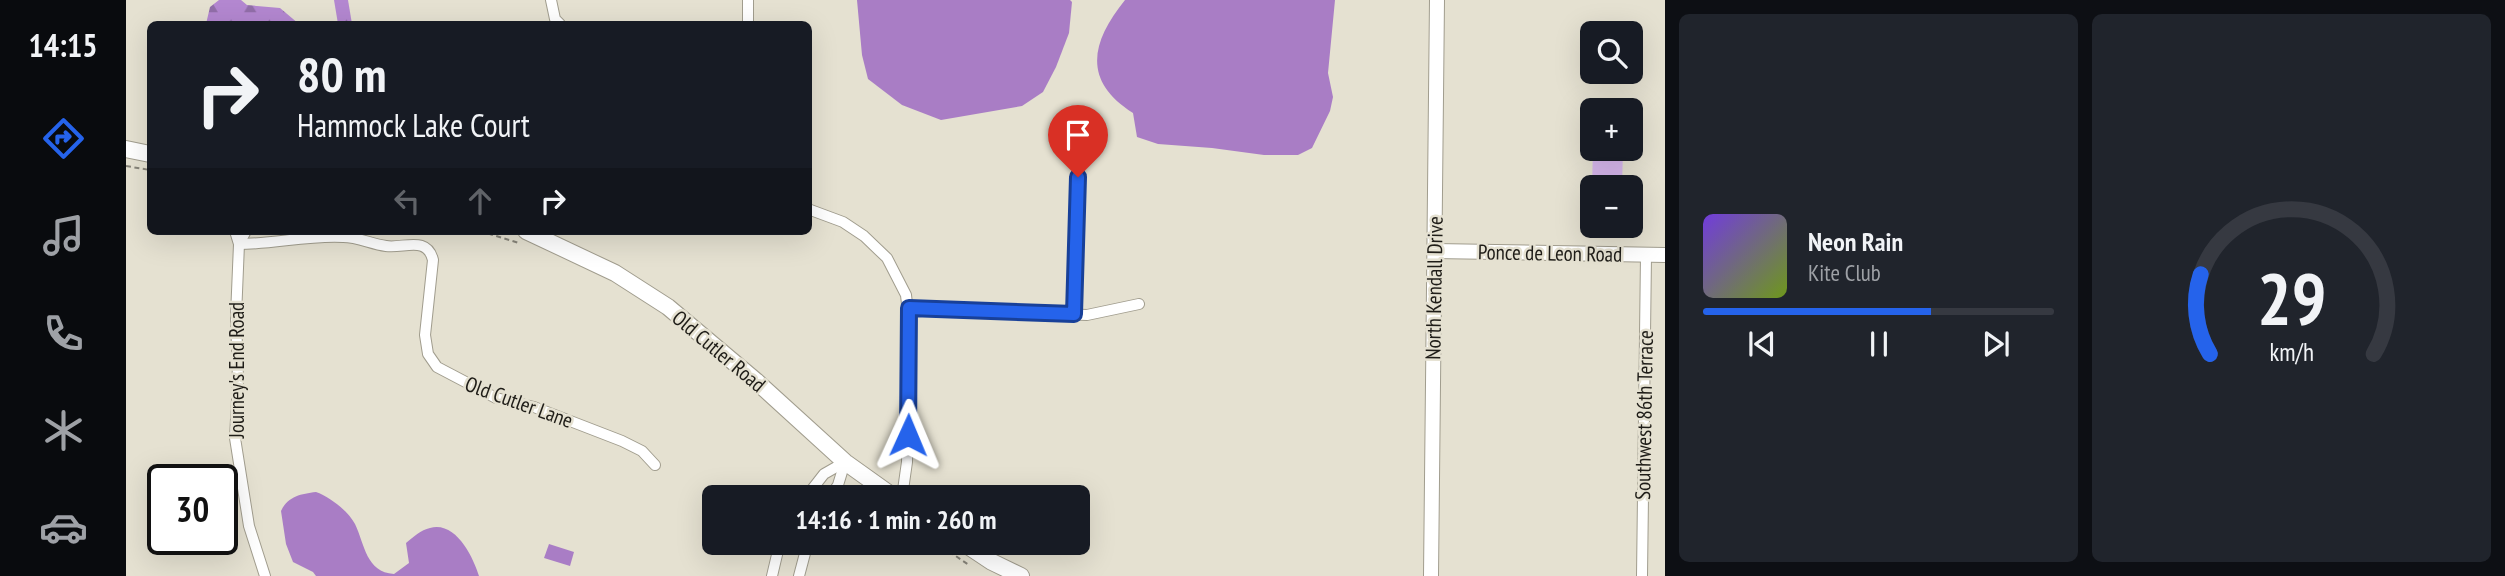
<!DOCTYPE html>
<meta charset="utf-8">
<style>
body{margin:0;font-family:"PT Sans Narrow",sans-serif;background:#20242c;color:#f1f3f6;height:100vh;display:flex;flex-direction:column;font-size:26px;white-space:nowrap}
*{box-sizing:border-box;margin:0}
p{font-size:23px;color:#9ea1a6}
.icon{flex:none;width:38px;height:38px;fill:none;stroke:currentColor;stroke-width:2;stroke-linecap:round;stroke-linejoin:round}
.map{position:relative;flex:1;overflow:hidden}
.side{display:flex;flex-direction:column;gap:14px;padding:14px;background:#0d0f14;width:840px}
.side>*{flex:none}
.banner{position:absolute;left:21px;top:21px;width:665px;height:214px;border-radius:10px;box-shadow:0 7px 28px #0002;background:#171b24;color:#f1f3f6;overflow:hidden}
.tools{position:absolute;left:1454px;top:21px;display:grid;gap:14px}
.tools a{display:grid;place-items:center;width:63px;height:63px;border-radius:10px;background:#171b24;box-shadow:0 7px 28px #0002;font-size:35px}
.speed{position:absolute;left:21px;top:464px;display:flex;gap:14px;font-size:35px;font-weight:700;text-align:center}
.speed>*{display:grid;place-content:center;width:91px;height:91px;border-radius:50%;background:#171b24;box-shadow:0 7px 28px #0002;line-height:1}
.speed .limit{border:4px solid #111;border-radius:10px;background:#fff;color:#111}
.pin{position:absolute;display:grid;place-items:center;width:60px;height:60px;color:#fff;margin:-72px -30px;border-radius:50% 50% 50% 0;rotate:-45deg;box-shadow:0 0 7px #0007}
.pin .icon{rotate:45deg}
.me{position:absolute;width:77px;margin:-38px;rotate:1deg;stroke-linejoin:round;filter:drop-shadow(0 0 5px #0008)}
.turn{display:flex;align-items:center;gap:24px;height:147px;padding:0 35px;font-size:32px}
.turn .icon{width:91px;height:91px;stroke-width:2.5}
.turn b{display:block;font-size:49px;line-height:60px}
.lanes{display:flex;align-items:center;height:66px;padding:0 35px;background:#0003;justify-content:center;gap:35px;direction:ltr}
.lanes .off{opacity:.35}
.side .widget{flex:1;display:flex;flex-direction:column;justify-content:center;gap:10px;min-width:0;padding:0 24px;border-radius:10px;background:#20242c}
.side .dial{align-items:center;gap:0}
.dial svg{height:182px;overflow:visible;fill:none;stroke:#363941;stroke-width:7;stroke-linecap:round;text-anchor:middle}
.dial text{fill:#f1f3f6;stroke:none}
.song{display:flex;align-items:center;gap:21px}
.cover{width:84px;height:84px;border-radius:10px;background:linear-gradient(135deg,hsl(260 70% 55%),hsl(80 70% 35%))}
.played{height:7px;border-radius:4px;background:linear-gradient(90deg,#2563eb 65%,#363941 65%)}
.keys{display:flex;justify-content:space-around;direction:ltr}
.side .tiles{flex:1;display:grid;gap:14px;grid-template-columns:repeat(2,1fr)}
.trip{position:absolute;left:576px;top:485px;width:388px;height:70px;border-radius:10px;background:#171b24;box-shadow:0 7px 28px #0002;font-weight:700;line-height:70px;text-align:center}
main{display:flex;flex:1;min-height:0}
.tabs{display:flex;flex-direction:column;width:126px;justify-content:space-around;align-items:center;background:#090b0e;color:#9ea1a6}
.tabs .icon{width:49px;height:49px}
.tabs .current{color:#2563eb}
.tabs b{font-size:32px;color:#f1f3f6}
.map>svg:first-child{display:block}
.forest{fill:url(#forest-firs)}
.pitch{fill:#d7b7ed}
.water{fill:#a97dc5}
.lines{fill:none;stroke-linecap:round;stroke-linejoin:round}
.minor-casing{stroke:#a19d8e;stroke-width:12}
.tertiary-casing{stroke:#a19d8e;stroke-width:16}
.secondary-casing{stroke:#a19d8e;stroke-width:18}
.path{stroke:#878479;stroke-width:2;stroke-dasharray:5 3.5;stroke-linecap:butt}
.minor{stroke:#fff;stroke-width:10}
.tertiary{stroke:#fff;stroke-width:14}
.secondary{stroke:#fff;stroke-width:16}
.route-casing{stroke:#184099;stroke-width:18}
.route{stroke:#2563eb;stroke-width:12}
.labels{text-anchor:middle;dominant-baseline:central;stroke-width:5;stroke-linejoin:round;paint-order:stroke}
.street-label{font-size:21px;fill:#1f1d18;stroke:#e5e1d1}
</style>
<main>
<nav class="tabs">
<b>14:15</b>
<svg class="icon current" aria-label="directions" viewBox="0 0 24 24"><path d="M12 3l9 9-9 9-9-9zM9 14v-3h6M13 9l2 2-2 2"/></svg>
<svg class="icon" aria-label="music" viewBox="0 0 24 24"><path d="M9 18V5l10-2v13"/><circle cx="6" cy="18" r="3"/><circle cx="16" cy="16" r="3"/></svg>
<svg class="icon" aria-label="phone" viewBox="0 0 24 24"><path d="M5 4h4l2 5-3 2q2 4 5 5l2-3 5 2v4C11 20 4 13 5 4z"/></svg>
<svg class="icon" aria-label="climate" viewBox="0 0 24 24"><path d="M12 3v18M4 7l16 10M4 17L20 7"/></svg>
<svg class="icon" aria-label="car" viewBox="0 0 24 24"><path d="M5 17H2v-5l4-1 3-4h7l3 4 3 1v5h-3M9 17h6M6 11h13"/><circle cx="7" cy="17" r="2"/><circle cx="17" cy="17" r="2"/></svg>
</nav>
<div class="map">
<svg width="1539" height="576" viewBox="0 0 1539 576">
<defs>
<pattern id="forest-firs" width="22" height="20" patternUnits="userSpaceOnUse" patternTransform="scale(1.75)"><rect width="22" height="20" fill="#b387d0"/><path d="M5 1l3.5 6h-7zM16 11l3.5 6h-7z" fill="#916ea8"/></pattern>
</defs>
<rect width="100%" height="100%" fill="#e5e1d1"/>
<g class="forest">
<path d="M93,0H115L121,5L154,8L173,24H80L84,7Z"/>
<path d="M208,0H222L226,24H212Z"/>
</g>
<path class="pitch" d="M1467,149H1497L1496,187L1466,186Z"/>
<g class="water">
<path d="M731,0H944L946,2L943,33L930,67L917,92L896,106L815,120L776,105L742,79L736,55Z"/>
<path d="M999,0H1209L1202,73L1207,97L1204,111L1186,148L1172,155H1138L1086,148L1032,144L1011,137L1007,113C956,81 965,42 999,0Z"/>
<path d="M190,492C204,497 222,511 229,524C239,545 240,572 268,574L283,563L280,543C287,537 295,530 304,528C330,521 347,557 353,576H190L187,572L167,562L160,544L155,511C162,496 175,494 190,492Z"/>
<path d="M423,544L448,552L444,566L418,558Z"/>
</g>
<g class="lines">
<defs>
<g id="minor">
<path d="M425,0L429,19L434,24"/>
<path d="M622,24V0"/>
<path d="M682,209L717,222L738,236L761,258L780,295L784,330L781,462L776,497"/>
<path d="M109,231L113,244L110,316L112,380L109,438L123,526L139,576"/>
<path d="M113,244C148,244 182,235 217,237C232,237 245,244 260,246C277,249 301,235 307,260L299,335L302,354L311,367L370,398L408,407L496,441L516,451L529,465"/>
<path d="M113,244L120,231"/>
<path d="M783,308L961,315L1013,304"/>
<path d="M949,314L952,177"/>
<path d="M680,497L698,474L719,462"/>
<path d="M704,497L712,485L719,462"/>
<path d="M646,576L654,542"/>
<path d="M673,576L682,542"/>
<path d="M1516,576L1520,255"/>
</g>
<g id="tertiary">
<path d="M1309,251L1539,255"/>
<path d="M1305,576L1311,0"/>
</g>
<g id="secondary">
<path d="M0,149L24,154"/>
<path d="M400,231L489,273L542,307L630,381L719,462L768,497"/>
<path d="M836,542L866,562L895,576"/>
</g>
</defs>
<use href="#minor" class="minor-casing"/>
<use href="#tertiary" class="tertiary-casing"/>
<use href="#secondary" class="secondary-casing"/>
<g class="path">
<path d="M0,166L24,170"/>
<path d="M354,231L393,243"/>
<path d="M809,542L843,565"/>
</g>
<use href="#minor" class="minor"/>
<use href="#tertiary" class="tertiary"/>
<use href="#secondary" class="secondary"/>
</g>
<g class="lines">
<defs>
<path id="route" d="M782,435L783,308L948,314L952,177"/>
</defs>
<use href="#route" class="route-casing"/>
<use href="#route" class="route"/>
</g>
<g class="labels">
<g class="street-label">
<text transform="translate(1424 253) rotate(1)">Ponce de Leon Road</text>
<text transform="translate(1308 288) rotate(-89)">North Kendall Drive</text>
<text transform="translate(593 351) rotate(40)">Old Cutler Road</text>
<text transform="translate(110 370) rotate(-90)">Journey's End Road</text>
<text transform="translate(393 402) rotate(20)">Old Cutler Lane</text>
<text transform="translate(1518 415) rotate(-89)">Southwest 86th Terrace</text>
</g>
</g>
</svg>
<div class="tools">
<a><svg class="icon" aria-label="search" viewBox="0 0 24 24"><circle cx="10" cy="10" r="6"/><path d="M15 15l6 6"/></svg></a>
<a>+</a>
<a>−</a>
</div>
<div class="speed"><div class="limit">30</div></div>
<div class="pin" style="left:952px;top:177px;background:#d93025"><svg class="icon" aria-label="arrive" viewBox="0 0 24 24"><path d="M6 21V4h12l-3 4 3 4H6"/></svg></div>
<svg class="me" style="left:782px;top:435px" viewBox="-20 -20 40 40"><path d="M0-17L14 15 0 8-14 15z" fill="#2563eb" stroke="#fff" stroke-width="4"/></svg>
<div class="trip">14:16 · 1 min · 260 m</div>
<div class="banner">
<div class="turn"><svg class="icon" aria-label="right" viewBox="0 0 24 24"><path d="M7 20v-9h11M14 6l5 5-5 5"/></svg><div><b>80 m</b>Hammock Lake Court</div></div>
<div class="lanes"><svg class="icon off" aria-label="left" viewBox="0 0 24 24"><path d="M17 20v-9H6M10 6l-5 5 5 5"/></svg><svg class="icon off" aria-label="ahead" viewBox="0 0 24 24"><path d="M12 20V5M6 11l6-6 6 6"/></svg><svg class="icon" aria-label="right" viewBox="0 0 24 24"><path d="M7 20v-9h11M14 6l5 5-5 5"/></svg></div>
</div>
</div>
<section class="side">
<div class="tiles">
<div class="widget">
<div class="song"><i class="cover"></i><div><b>Neon Rain</b><p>Kite Club</p></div></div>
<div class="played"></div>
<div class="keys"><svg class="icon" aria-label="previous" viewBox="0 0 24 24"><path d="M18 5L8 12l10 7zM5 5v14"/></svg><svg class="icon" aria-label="pause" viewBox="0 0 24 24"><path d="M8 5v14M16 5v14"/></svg><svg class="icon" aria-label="next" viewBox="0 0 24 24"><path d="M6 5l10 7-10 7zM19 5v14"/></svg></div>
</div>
<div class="widget dial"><svg viewBox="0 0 100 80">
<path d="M14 69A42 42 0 1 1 86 69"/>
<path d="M14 69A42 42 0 0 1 10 34" stroke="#2563eb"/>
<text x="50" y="56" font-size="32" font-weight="700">29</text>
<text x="50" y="72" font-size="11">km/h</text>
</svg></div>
</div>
</section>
</main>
